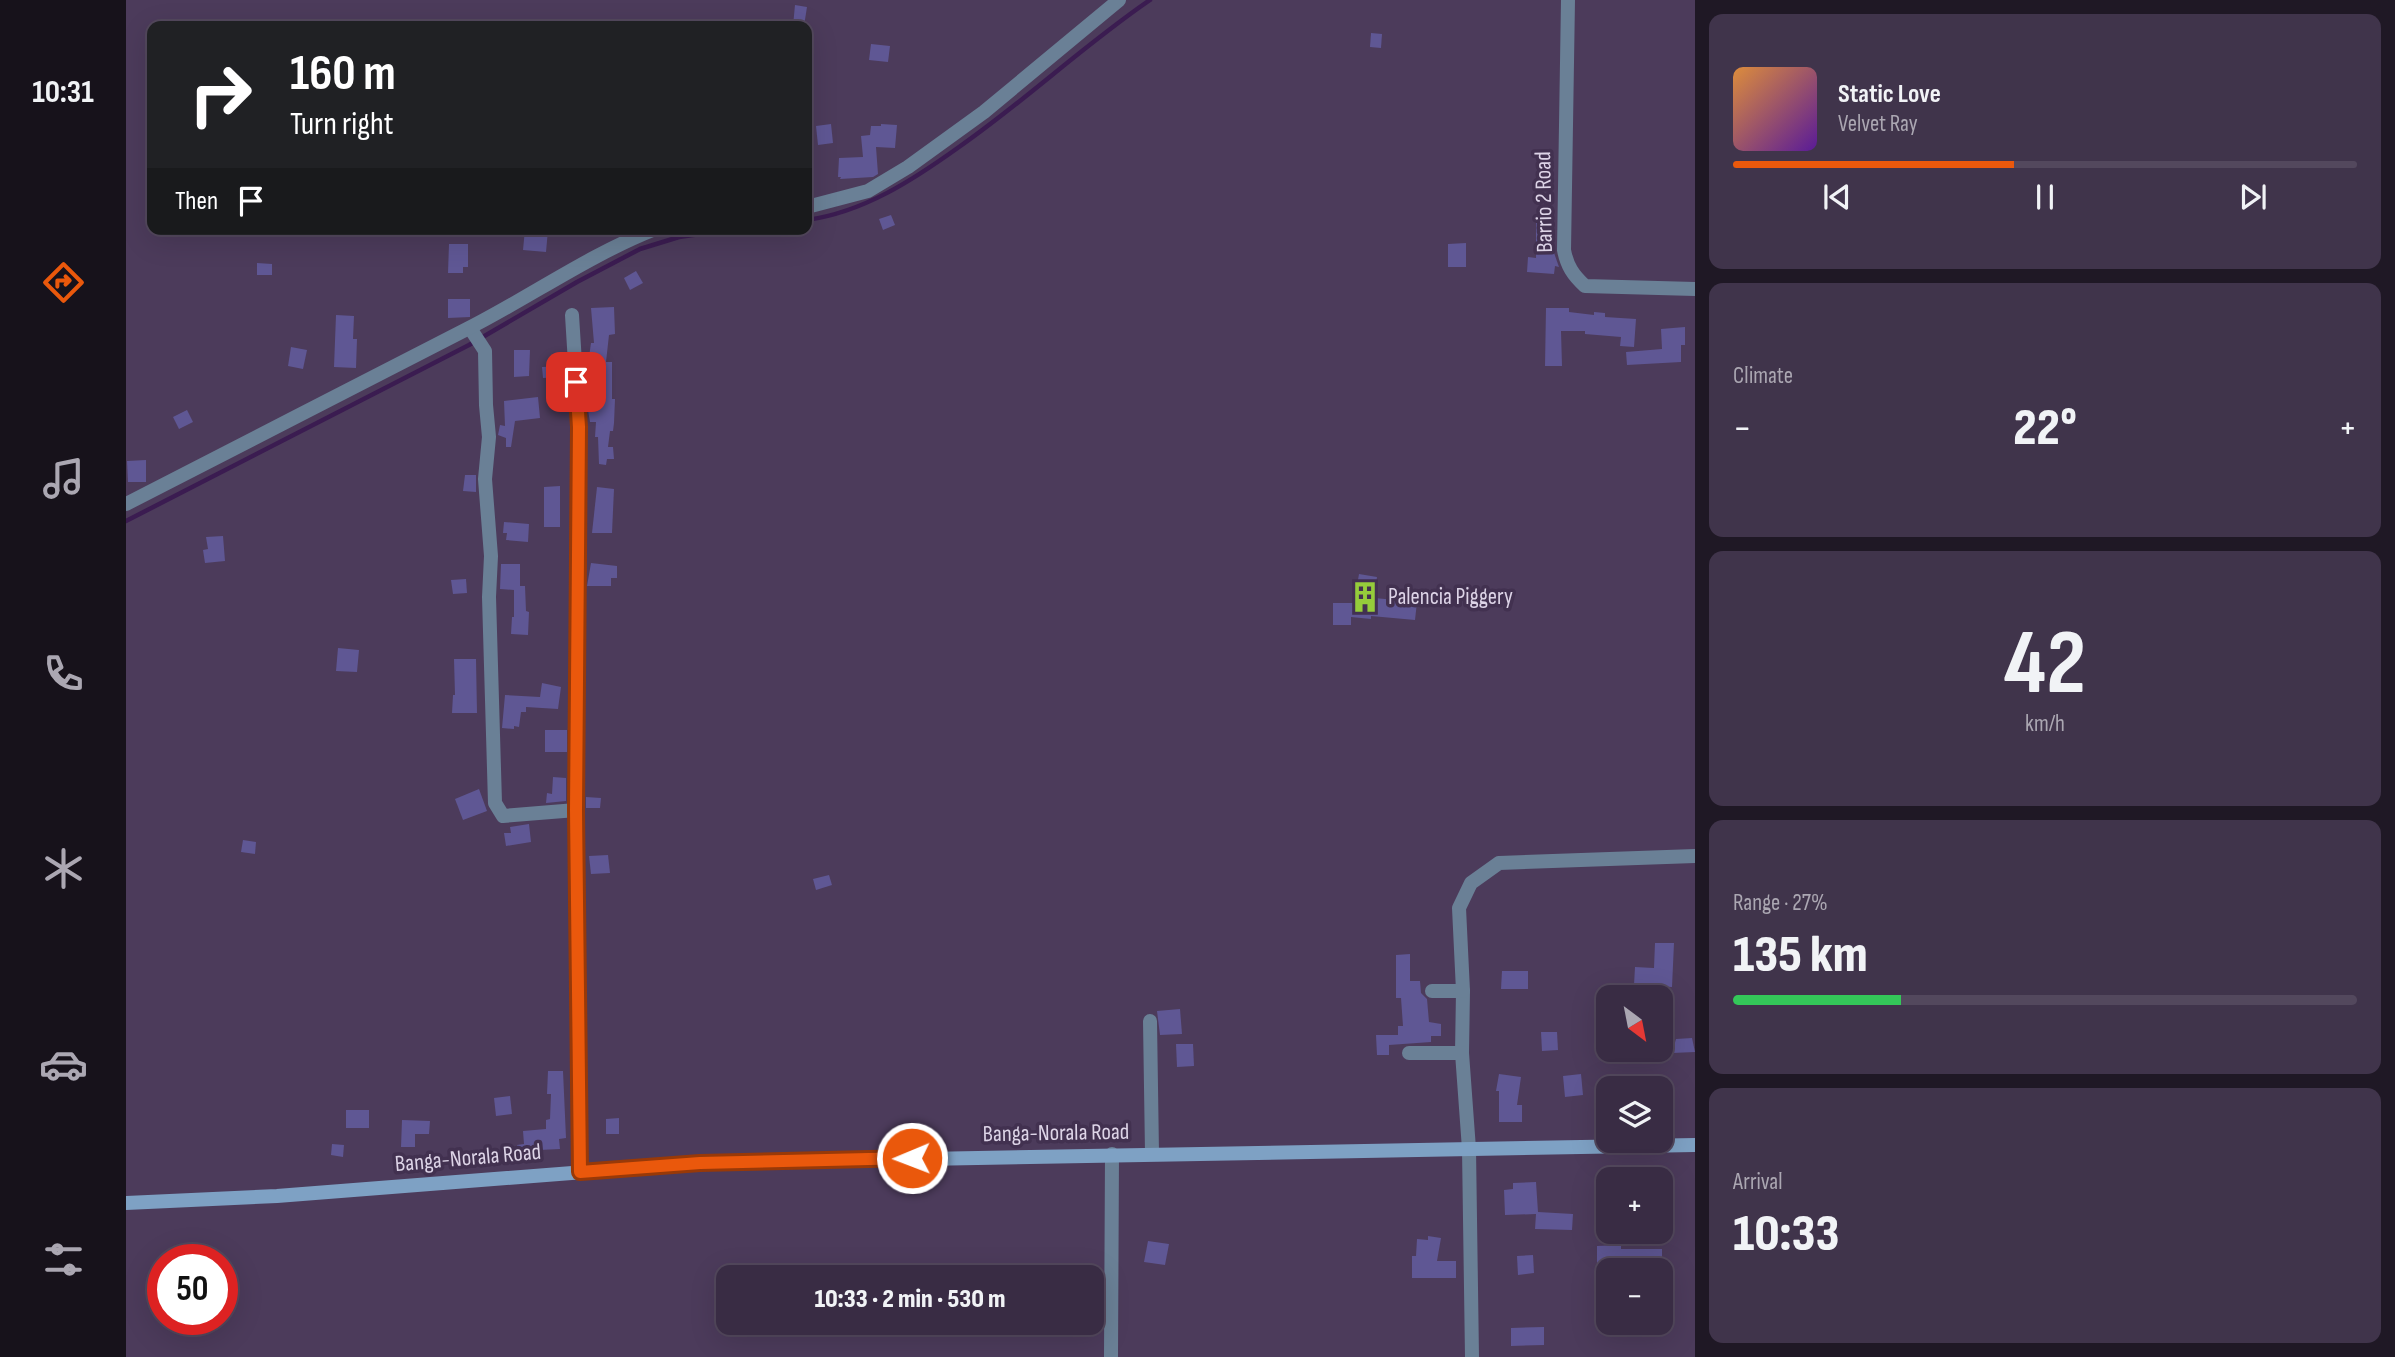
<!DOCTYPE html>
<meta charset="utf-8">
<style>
body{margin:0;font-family:"Sofia Sans Condensed",sans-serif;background:#40344b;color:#f1f3f6;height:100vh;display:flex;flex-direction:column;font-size:26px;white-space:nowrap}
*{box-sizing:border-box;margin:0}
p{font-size:23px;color:#aba7b2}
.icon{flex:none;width:38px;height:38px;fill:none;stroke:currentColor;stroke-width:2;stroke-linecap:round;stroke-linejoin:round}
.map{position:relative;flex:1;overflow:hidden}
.side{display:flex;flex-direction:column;gap:14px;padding:14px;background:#1f1825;width:700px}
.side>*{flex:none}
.banner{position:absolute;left:21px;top:21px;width:665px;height:214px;border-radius:14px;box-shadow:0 7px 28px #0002,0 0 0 2px #53485d;background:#202124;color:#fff;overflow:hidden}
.needle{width:46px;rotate:148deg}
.tools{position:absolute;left:1470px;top:985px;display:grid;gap:14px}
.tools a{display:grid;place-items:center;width:77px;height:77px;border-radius:14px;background:#392c44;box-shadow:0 7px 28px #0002,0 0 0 2px #53485d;font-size:35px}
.speed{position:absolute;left:21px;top:1244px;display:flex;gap:14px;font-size:35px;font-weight:700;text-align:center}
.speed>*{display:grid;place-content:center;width:91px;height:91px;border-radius:50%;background:#392c44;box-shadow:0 7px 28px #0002,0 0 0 2px #53485d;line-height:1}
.speed .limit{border:10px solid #d22;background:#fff;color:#111}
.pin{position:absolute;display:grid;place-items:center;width:60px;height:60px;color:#fff;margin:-30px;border-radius:14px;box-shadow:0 4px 10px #0006}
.me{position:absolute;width:77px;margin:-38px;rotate:269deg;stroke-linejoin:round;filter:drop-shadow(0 0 5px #0008)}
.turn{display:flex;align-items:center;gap:24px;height:147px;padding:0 28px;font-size:32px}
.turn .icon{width:91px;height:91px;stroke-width:2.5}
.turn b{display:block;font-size:49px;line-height:60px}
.then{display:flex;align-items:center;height:66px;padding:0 28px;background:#0003;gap:14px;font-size:26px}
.big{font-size:52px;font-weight:800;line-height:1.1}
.side .tile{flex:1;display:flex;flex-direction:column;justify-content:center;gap:10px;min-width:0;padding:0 24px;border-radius:14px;background:#40344b}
.side .dial{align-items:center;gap:0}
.dial b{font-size:91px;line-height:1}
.song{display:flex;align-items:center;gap:21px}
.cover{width:84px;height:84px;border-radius:10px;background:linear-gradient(135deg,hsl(30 70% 55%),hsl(270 70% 35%))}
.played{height:7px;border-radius:4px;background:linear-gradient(90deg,#ea580c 45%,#53485d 45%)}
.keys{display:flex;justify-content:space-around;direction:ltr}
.heat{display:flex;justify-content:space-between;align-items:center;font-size:38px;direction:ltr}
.charge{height:10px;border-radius:5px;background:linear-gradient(90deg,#34c759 27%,#53485d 0)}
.trip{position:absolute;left:590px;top:1265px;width:388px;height:70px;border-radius:14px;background:#392c44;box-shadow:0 7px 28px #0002,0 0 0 2px #53485d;font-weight:800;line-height:70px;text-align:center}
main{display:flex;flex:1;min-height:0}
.tabs{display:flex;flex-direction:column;width:126px;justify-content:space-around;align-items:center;background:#17121b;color:#aba7b2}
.tabs .icon{width:49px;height:49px}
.tabs .on{color:#ea580c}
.tabs b{font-size:32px;color:#f1f3f6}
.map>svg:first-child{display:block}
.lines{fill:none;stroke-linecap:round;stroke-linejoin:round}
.stream{stroke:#3b1c51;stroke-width:4.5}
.building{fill:#5f5794}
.minor{stroke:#6a8096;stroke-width:14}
.secondary{stroke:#7ea1c4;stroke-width:14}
.route-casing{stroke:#983908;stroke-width:18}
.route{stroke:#ea580c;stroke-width:12}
.labels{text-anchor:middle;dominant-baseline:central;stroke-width:7;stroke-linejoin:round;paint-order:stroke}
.street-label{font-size:23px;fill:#ddd4e7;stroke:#423150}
.poi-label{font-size:23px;fill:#ddd4e7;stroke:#423150;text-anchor:start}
</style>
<main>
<nav class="tabs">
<b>10:31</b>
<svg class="icon on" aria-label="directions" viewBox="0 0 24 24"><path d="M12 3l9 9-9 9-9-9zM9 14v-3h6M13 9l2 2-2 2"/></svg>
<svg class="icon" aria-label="music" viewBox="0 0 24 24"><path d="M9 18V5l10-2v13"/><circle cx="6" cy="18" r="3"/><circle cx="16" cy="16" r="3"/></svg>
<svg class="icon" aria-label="phone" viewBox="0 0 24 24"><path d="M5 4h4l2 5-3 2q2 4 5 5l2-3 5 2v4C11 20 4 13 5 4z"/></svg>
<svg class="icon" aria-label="climate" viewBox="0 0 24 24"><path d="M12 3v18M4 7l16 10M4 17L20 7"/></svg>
<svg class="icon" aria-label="car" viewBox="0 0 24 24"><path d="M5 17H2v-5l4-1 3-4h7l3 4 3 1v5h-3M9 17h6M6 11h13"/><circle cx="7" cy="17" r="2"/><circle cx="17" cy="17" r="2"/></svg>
<svg class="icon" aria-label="filters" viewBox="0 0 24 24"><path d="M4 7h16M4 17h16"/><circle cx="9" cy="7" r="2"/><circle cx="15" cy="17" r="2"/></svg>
</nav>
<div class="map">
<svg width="1569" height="1357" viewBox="0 0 1569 1357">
<rect width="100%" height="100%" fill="#4c3b5b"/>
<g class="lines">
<g class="stream">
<path d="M681,220C738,212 787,180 833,147C899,101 958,45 1024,0"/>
<path d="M0,521L343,345L451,282L514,249L553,237L609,229"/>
</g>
</g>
<g class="building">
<path d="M669,5L681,7L678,26H667Z"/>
<path d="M1245,33L1256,34L1255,48L1244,47Z"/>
<path d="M745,44L764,46L762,62L743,60Z"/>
<path d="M705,124L707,143L692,145L690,126Z"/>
<path d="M755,124L771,125L769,148L750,147L752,174L747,177L714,179L715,177H712L713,158L737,157L735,136L744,135L745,126H755Z"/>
<path d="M765,215L769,225L757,230L753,219Z"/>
<path d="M1415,216H1427V250L1433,267L1429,266L1428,274L1401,272L1402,257L1410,258V223H1415Z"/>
<path d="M399,229L422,230L420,252L397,250Z"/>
<path d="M1340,243V267H1322V244Z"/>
<path d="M323,244H342V267H337V273H322Z"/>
<path d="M131,263L146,264V275H131Z"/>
<path d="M510,271L517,283L504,290L498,278Z"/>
<path d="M322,299H344V317L322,318Z"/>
<path d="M488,307L489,334L483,335L480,362H486V399H489L488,423L487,431H484L482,447H487L488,459H481L480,465L473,464L472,437H469L470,422H464L461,404H464L465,398L476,399V375H469V358L463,357L465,343H468L465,308Z"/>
<path d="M1420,308H1443V312L1468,315V312L1479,313V317L1510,319L1508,347L1494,346L1495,337L1459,334V331H1435L1436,366H1419Z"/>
<path d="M210,315L228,316L227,339H231L230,368L208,367Z"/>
<path d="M1559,327V345H1555V362L1501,365L1500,352L1536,349L1535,329Z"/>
<path d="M165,347L181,350L177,369L162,366Z"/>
<path d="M388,350H404L403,376L388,377Z"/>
<path d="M437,366V377L417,378L416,367Z"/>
<path d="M412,397L414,418L389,421L385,447H380V438L372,435L374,425L379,426L378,401Z"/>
<path d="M61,410L67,422L53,429L47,417Z"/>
<path d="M20,460V482H2L1,461Z"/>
<path d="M339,475H350V492L337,491Z"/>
<path d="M434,486V527H418V487Z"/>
<path d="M471,487L488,489L486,533H466Z"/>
<path d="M378,522L403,524L402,542L380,540L381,533H377Z"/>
<path d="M97,536L99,561L79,563L77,550L82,549L80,537Z"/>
<path d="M465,563L491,566V578H485V586H461Z"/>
<path d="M375,564H394V586H399L400,611L403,612L402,635L385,634L386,617H388V590L374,589Z"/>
<path d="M1233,574L1251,577L1248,598L1291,602L1289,620L1245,616V619L1225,617V625H1207V603H1228Z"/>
<path d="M340,579L341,593L327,594L325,580Z"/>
<path d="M212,648L233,650L231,672L210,671Z"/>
<path d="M328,659H350L351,713H326L327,695H329Z"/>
<path d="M416,683L435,687L432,709L400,707V712H395L393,727L388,726V729L376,728L379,695L414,697Z"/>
<rect x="419" y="730" width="22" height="22"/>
<path d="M427,777L440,778V801L420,803L421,793L426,794Z"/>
<path d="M353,789L361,811L337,820L329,799Z"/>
<path d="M460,797L475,798L474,808H460Z"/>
<path d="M403,824L405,842L380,846L378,833H385L384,827Z"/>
<path d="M117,840L130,842L129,854L115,852Z"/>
<path d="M482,855L484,873L465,874L463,856Z"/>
<path d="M703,875L706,885L690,890L687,879Z"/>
<path d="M1529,943H1548L1546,987L1508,985L1509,967L1528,968Z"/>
<path d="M1284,954V981H1294L1295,993L1301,999L1303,1022L1315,1024V1036H1305V1042L1263,1045V1055H1251L1250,1035H1272V1026H1277L1275,998H1270V955Z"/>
<path d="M1376,971H1402V989H1375Z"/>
<path d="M1054,1009L1056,1034L1034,1035L1031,1011Z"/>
<path d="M1415,1032H1431L1432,1050L1416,1051Z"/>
<path d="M1566,1038L1569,1052L1546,1053L1550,1039Z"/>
<path d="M1050,1044H1067L1068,1066L1051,1067Z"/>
<path d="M422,1071H437L440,1138L433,1139L434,1149L413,1150V1155L392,1156L391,1145L398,1144L397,1131L420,1129V1120L424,1119L425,1094H421Z"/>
<path d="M1373,1074L1395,1077L1391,1105H1396V1122H1373V1091H1370Z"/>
<path d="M1455,1074L1457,1095L1439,1097L1437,1076Z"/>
<path d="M384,1096L386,1114L370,1116L368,1098Z"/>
<rect x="220" y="1110" width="23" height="18"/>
<path d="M493,1118V1134H480V1119Z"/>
<path d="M276,1120L304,1121L303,1134H289V1147H275Z"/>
<path d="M206,1144L218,1145L217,1157L205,1155Z"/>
<path d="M1410,1182L1412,1212L1447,1214L1446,1230L1409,1229L1410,1214L1379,1215L1378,1190L1387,1189V1183Z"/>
<path d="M1302,1236L1315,1238L1311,1261H1330V1278H1286V1256H1290L1291,1239L1302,1240Z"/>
<path d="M1022,1241L1043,1244L1039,1265L1018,1262Z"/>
<path d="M1495,1245V1249H1536V1263H1513V1260L1471,1263V1246Z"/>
<path d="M1407,1255L1408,1273L1392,1275L1391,1256Z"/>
<path d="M1418,1327V1345L1385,1346V1328Z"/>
</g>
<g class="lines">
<g class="minor">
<path d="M1442,0L1438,250C1441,266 1447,275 1459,286L1569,289"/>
<path d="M681,207L742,191L782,167L858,112L993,0"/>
<path d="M344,328L359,351L360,405L363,437L359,479L365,556L363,597L369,803L377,816L450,810L453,427L446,315"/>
<path d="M0,504C113,445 228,388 341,329C404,297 463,255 529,229"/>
<path d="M450,810L454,1172"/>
<path d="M1306,991H1337L1336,1053L1343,1149L1346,1357"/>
<path d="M1337,991L1333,908L1345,883L1373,863L1569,856"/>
<path d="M1024,1021L1026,1153"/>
<path d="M1283,1053H1336"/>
<path d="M985,1357L986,1154"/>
</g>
<path class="secondary" d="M0,1203L151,1196L574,1163L1569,1145"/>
</g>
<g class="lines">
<defs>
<path id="route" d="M450,382L453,427L450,810L454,1172L574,1163L786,1158"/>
</defs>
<use href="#route" class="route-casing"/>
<use href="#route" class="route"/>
</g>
<defs>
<symbol id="building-bare" viewBox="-9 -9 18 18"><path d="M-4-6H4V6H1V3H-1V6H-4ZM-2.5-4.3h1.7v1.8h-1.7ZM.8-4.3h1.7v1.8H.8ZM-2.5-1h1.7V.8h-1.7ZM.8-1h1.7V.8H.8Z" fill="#95cc3b" stroke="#423150" stroke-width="2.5" paint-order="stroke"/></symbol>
</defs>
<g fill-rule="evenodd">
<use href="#building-bare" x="1217" y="575" width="44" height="44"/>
</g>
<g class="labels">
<g class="street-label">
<text transform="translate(1418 202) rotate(-91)">Barrio 2 Road</text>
<text transform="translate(930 1133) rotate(-1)">Banga-Norala Road</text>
<text transform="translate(342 1158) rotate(-5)">Banga-Norala Road</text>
</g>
<g class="poi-label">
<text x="1262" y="597">Palencia Piggery</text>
</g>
</g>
</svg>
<div class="tools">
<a><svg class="needle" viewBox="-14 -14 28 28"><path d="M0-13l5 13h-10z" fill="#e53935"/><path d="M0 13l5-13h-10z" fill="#aba7b2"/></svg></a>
<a><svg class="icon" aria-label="layers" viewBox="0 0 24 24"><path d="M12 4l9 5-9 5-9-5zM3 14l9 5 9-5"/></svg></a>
<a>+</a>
<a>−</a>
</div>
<div class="speed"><div class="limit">50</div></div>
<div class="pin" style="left:450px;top:382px;background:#d93025"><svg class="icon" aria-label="arrive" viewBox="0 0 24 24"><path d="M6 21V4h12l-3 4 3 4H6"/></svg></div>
<svg class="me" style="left:786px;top:1158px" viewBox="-20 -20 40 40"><circle r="17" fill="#ea580c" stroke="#fff" stroke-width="3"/><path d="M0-11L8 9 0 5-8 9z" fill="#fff"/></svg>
<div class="trip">10:33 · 2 min · 530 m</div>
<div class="banner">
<div class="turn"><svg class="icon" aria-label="right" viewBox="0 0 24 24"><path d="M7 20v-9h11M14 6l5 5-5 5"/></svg><div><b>160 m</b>Turn right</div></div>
<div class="then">Then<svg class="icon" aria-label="arrive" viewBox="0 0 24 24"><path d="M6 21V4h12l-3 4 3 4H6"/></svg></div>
</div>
</div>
<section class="side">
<div class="tile">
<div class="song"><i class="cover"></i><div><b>Static Love</b><p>Velvet Ray</p></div></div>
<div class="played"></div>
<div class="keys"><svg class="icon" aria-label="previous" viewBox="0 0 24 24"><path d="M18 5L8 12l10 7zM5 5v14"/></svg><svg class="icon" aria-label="pause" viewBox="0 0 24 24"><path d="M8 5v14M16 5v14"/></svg><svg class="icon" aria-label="next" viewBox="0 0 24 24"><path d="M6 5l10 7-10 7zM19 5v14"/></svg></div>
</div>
<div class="tile"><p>Climate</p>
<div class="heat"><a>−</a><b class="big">22°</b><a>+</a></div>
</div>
<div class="tile dial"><b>42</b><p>km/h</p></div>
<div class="tile"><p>Range · 27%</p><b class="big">135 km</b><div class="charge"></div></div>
<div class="tile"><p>Arrival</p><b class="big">10:33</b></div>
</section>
</main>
